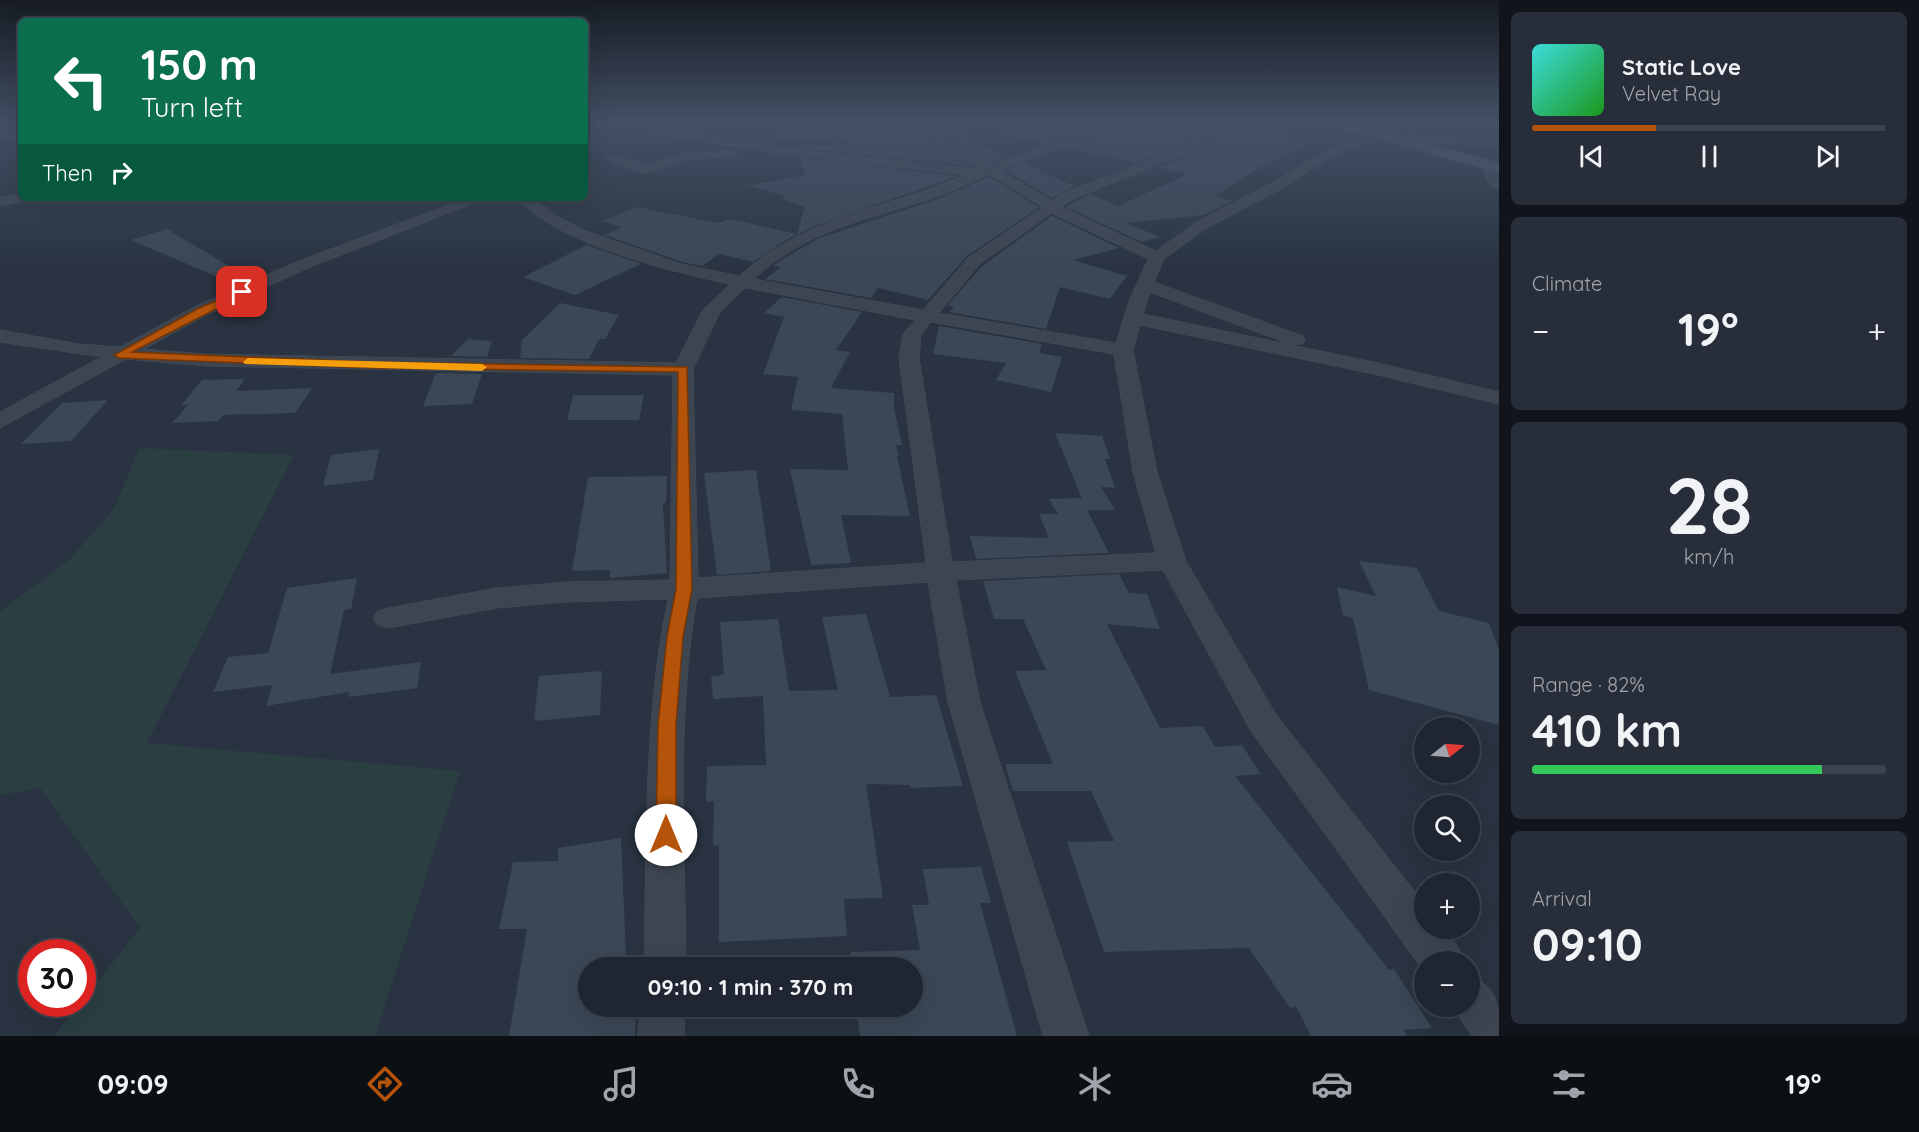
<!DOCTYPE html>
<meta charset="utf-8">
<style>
body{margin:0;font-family:Quicksand,sans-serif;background:#272e39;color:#f1f3f6;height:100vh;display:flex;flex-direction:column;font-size:22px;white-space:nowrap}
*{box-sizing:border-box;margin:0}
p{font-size:20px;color:#a1a5ab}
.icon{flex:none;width:33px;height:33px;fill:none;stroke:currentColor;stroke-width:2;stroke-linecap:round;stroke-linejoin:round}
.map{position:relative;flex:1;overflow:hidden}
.details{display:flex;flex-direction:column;gap:12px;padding:12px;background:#11151b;width:420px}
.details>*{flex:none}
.guide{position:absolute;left:18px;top:18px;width:570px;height:183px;border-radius:9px;box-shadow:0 6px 24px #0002,0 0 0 2px #3c434d;background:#0b6e4f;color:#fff;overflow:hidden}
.needle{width:39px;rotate:73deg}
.fabs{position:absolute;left:1414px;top:717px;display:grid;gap:12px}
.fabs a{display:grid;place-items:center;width:66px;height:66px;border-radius:50%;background:#1f2631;box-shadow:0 6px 24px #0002,0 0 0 2px #3c434d;font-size:30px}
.speed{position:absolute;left:18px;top:939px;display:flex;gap:12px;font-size:30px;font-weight:700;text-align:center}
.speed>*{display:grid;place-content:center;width:78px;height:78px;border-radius:50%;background:#1f2631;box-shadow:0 6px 24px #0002,0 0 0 2px #3c434d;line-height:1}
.speed .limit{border:9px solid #d22;background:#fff;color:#111}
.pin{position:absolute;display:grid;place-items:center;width:51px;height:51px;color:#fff;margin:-26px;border-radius:12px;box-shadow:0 3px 9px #0006}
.me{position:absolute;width:66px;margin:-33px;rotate:0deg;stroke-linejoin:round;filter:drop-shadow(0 0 4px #0008)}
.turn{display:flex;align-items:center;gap:21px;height:126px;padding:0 24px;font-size:27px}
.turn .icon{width:78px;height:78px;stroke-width:2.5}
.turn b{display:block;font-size:42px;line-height:51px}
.then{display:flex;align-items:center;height:57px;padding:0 24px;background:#0003;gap:12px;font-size:22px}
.big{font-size:45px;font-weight:800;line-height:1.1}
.details .widget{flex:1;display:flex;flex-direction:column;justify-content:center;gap:9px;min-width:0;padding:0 21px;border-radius:9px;background:#272e39}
.details .dial{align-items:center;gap:0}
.dial b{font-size:78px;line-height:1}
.song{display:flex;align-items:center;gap:18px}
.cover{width:72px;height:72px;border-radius:9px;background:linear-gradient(135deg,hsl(180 70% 55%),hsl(120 70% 35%))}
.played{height:6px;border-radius:3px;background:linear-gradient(90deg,#b45309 35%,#3c434d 35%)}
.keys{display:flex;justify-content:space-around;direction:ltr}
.heat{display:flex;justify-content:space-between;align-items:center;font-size:33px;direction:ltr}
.charge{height:9px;border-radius:4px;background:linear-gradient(90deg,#34c759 82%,#3c434d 0)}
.trip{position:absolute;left:578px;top:957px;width:345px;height:60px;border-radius:30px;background:#1f2631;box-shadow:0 6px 24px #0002,0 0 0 2px #3c434d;font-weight:800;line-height:60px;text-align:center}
.menu{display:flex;height:96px;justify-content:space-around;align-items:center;background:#0c0f14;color:#a1a5ab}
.menu .icon{width:42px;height:42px}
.menu .active{color:#b45309}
.menu b{font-size:27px;color:#f1f3f6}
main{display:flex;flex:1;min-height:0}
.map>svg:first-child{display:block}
.green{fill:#2b3f42}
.building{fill:#3b4756}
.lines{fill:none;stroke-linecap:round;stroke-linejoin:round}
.minor-casing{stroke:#464e5a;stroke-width:1}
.secondary-casing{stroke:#464e5a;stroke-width:1}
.minor{fill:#3d4551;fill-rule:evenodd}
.secondary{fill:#4b5463;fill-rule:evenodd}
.route{fill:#b45309;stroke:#753606;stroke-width:1.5}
.slow{fill:#f59e0b}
</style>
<main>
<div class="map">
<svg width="1499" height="1036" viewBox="0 0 1499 1036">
<rect width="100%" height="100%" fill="#293341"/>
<path class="green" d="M139,448L294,455L147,743L460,771L375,1036H54L140,928L40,788L0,795V611L68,561L114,509Z"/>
<g class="building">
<path d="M825,123H905L971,166L794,147L848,146Z"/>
<path d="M1000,123H1105L1045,144L999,134Z"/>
<path d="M1131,123H1216L1169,151L1137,163L1066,148Z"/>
<path d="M1236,123H1276L1274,132L1312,143L1264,165L1215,196L1233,201L1204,215L1125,223L1161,237L1142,242L1066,207L1091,194L1118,206L1188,174L1158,168L1179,159Z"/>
<path d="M971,126L967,138L1008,156L990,163L939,132Z"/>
<path d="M799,158L957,176L818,225L789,238L753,262L719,254L702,266L682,262L605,235L622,227L602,221L637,207L718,223L730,219L797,234L805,207L780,198L786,196L747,186L806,175Z"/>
<path d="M1024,163L1074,186L1052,198L1004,170Z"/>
<path d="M989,177L1039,207L967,256L928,300L878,288L871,298L765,279L781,267L773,266L775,264L817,239L941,198Z"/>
<path d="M1052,216L1119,248L1073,260L1127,276L1110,299L1060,287L1046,329L949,312L954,307L948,305L982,266Z"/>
<path d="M167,229L234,269L227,281L131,240Z"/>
<path d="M587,245L641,264L575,295L523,277Z"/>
<path d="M782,297L862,312L836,350L850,352L831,388L894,393V407L902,445H896L899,456H897L910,516L841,515L851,563L811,565L790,469L848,470L842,414L791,410L798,377L763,374L784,317L764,313Z"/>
<path d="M560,303L619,315L605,339H599L589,359L520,358L522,340Z"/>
<path d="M939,326L1042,344L1039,353L1062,357L1051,392L996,380L1006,363L933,354Z"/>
<path d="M468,339L492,341L487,357L451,356Z"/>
<path d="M436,373L482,374L472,404L423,406Z"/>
<path d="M245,379L236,391L312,388L295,413L223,415L218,421L172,423L188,405H181L202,380Z"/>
<path d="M573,395H644L639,420H567Z"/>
<path d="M108,400L71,441L21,444L62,403Z"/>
<path d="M1055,433L1102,436L1110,459H1105L1115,488L1101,487L1115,510H1087L1109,553L976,559L970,536L1049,538L1039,514H1058L1049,499L1081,498L1083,501Z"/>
<path d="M379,449L373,480L323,486L331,455Z"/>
<path d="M756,470L771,571L717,575L704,473Z"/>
<path d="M667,476L666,503H663L667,573L610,578V570L572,571L588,477Z"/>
<path d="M1359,561L1417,568L1439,611L1489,623L1499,650V725L1369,690L1353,618L1343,615L1337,587L1376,596Z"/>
<path d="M1119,574L1129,593L1147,594L1160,629L1107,624L1160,728L1203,726L1215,747L1242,745L1261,774L1235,776L1389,970L1394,969L1432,1028L1404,1030L1407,1036H1311L1296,1006L1290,1008L1249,948L1104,952L1067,842L1114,841L1091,791H1013L1005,764H1053L1015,671L1046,670L1023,619H994L983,581Z"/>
<path d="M357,578L351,609L344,610L330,674L421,662L417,688L348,697L349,692L266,706L272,685L213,692L228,657L268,653L287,588Z"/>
<path d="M866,614L890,697L936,695L963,786L910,788V785L866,784L883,898L844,899L847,936L719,942V846L713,845L714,801L706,802L707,766L766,765L763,696L713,699L711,676L724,675L720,622L778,619L789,691L838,690L822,617Z"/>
<path d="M602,671L600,715L534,721L539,676Z"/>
<path d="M621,838L626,956L638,955V968H588V1006H636L635,1036H509L527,929H499L513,862L558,861V848Z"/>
<path d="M981,867L991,903H980L1017,1036H860L856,1006H912V968H852L850,952L920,950L912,905H929L923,869Z"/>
</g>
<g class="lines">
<defs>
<g id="minor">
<path d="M625,123H643L673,131L797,150L980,169L907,123L924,126L977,123L933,131L990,165L1113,123H1129L999,170L1052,201L1063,193L1170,153L1221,123H1234L1178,157L1073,199L1061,207L1156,251L1198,221L1264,187L1337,145L1380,134L1499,140V146L1380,140L1345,149L1274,193L1208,227L1164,259L1154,282L1303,336L1305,340L1303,344H1289L1150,292L1143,314L1378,363L1499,392V404L1378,375L1140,325L1133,350L1157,472L1186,561L1275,713L1425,905V928H1444L1458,947L1464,962H1425V973L1251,731L1163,570L956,580L980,702L1089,1036H1043L948,702L928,582L697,598C676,719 685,845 686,968H644C647,845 643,720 668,599L567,602L497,608L388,628L378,625L373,618L378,611L388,608L497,588L567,582L670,580L673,375L206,366L126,359L0,428V412L101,357L0,342V330L79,344L120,347L196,306L296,262L467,198H486L308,268L208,314L144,349L206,354L676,363L703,310L730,284C673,272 556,244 518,198H533L557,216L586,231L681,264L739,276C803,217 889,208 966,175L797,156L673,137ZM989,174L1043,207L968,258L923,310L754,279C806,230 868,219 933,198C952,192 971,182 989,174ZM1052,213L1148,259L1129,301L1116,343L939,313L980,264ZM746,288L915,320L903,334L899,358L926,563L698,578L693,369L720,312ZM931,322L1114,354L1133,472L1156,553L952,562L919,358L921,335Z"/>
<path d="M21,131V137L0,140V134Z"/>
<path d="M827,134L832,137L831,139L776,141L771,138L776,135Z"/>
<path d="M732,151L738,154L736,156L685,160L649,173L636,172L604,159L610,155L648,165L683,154Z"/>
<path d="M1488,162L1492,163L1499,178V190C1489,187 1483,175 1482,166Z"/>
<path d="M21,194V198H28L26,201L0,206V198Z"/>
<path d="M1470,975C1499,989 1499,1005 1499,1036H1472L1452,1006H1470Z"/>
<path d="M641,1006H685L684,1036H638Z"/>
</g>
<path id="secondary" d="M1325,123H1348L1499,163V173Z"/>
</defs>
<use href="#minor" class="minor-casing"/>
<use href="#secondary" class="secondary-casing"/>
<use href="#minor" class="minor"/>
<use href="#secondary" class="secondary"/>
</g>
<linearGradient id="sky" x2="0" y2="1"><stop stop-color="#171c24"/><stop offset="0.46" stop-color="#435065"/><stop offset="1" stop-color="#435065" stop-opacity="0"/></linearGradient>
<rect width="1499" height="268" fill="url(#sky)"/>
<path class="route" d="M242,290H245V294L132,352L371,362L687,367L692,589L683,637L676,725V835L673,842L666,845L659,842L656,835L658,725L667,637L676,589L678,372L371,368L119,358L114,355L199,308Z"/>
<path class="slow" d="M248,358L482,364L487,367L482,371L245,364L243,362Z"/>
</svg>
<div class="fabs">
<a><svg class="needle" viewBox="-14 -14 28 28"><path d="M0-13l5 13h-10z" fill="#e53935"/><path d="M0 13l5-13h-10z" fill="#a1a5ab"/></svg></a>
<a><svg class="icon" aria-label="search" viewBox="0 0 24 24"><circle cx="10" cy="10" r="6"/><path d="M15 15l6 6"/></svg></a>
<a>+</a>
<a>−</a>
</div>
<div class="speed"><div class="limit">30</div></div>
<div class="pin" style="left:242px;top:292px;background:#d93025"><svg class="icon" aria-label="arrive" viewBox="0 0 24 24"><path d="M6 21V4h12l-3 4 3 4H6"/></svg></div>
<svg class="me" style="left:666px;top:835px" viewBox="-20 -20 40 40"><circle r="19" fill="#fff"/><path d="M0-13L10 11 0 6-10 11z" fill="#b45309"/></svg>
<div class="trip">09:10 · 1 min · 370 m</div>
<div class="guide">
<div class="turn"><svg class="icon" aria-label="left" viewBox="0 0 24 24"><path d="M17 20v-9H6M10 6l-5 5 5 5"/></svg><div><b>150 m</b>Turn left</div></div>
<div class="then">Then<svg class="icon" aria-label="right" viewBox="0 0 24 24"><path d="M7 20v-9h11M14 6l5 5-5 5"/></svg></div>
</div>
</div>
<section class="details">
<div class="widget">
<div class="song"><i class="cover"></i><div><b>Static Love</b><p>Velvet Ray</p></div></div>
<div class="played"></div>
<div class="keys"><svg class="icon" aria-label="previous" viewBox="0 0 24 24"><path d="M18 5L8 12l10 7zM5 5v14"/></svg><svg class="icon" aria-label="pause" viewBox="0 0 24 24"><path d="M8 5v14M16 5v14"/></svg><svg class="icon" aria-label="next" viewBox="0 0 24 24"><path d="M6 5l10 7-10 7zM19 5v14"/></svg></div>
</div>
<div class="widget"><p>Climate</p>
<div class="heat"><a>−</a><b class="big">19°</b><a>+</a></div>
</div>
<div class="widget dial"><b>28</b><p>km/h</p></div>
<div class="widget"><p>Range · 82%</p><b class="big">410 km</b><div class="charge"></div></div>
<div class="widget"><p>Arrival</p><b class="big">09:10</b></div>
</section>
</main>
<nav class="menu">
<b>09:09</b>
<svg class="icon active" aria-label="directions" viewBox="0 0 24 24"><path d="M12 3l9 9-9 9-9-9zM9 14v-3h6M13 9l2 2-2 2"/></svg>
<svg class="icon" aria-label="music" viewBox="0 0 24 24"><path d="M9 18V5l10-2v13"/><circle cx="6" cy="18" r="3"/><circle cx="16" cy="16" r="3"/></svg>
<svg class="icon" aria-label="phone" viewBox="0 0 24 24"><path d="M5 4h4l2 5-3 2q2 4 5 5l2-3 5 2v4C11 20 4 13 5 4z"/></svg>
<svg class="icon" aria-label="climate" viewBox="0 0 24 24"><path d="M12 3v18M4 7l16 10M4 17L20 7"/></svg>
<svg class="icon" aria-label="car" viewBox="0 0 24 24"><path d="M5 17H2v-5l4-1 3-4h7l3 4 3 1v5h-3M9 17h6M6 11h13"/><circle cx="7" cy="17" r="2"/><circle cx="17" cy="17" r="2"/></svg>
<svg class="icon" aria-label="filters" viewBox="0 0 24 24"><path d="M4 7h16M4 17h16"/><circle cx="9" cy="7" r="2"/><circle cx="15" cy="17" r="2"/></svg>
<b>19°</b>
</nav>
